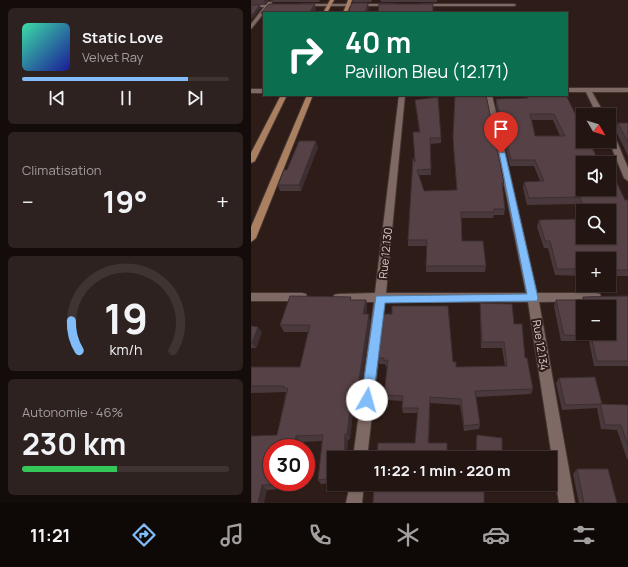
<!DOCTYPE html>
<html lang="fr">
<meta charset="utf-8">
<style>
body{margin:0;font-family:Manrope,sans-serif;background:#2e2220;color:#f1f3f6;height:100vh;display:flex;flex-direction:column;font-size:15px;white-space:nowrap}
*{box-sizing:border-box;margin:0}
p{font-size:13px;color:#a29f9f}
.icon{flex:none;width:22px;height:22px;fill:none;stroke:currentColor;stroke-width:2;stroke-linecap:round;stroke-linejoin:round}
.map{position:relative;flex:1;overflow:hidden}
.side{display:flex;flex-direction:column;gap:8px;padding:8px;background:#130c0a;width:251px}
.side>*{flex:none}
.guide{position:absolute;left:12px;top:12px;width:305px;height:84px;border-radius:0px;box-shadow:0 1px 3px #0004,0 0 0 1px #3f3432;background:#0b6e4f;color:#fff;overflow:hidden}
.needle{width:26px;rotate:128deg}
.fabs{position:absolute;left:325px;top:108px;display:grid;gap:8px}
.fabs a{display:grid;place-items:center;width:40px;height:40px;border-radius:0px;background:#221512;box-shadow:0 1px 3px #0004,0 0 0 1px #3f3432;font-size:20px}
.speed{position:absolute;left:12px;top:439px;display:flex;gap:8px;font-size:20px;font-weight:700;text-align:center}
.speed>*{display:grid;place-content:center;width:52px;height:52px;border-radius:50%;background:#221512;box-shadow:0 1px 3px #0004,0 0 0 1px #3f3432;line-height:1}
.speed .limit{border:6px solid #d22;background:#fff;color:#111}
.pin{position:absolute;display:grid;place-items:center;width:34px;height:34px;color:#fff;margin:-41px -17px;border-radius:50% 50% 50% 0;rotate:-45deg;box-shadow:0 0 4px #0007}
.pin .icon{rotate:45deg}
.me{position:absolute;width:44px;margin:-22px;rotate:7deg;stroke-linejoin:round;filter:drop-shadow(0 0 3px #0008)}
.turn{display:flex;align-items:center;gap:14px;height:84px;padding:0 16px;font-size:18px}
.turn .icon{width:52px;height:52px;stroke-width:2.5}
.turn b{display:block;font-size:28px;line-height:34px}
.big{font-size:30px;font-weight:700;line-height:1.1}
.side .card{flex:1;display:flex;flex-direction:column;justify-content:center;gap:6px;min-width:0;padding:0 14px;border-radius:6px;background:#2e2220}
.side .dial{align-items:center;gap:0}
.dial svg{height:104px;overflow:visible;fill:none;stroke:#3f3432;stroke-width:7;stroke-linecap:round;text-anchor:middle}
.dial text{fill:#f1f3f6;stroke:none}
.song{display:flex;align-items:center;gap:12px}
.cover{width:48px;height:48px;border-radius:6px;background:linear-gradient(135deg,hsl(160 70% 55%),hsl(240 70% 35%))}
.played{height:4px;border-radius:2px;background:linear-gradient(90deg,#80bdfa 80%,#3f3432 80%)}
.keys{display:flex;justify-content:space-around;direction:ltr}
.heat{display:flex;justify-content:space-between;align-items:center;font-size:22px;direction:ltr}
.charge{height:6px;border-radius:3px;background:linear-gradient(90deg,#34c759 46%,#3f3432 0)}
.trip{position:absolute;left:76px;top:451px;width:230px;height:40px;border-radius:0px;background:#221512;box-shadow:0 1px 3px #0004,0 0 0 1px #3f3432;font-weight:700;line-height:40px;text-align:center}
.dock{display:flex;height:64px;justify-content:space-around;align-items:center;background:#0e0807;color:#a29f9f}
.dock .icon{width:28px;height:28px}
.dock .active{color:#80bdfa}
.dock b{font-size:18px;color:#f1f3f6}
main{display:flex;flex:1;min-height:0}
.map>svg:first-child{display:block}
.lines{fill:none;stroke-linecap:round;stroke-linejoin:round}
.minor-casing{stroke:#453634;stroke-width:2}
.major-casing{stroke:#453634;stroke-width:2}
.minor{fill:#7f6964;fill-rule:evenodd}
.major{fill:#aa8061;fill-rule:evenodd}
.wall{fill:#4a393c;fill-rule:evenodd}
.shaded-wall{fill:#3c2e31}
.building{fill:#564246;stroke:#3c2e31;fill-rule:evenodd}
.route{fill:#80bdfa;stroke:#537ba2}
.labels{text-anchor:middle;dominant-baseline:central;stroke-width:4;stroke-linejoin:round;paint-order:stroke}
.street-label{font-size:11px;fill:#dbcecb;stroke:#2e1c18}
</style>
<main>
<section class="side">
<div class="card">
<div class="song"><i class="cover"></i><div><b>Static Love</b><p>Velvet Ray</p></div></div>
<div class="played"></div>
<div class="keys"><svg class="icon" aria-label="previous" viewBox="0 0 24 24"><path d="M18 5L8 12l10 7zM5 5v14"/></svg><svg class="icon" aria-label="pause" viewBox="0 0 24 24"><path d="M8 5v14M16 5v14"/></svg><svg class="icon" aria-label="next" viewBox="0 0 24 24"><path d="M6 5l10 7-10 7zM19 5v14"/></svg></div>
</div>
<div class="card"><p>Climatisation</p>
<div class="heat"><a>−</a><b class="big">19°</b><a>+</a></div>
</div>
<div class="card dial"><svg viewBox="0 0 100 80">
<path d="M14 69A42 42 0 1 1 86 69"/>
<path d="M14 69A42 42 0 0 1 8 46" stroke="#80bdfa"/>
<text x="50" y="56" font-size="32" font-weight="700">19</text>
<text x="50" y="72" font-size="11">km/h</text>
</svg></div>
<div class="card"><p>Autonomie · 46%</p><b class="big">230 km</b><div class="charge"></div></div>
</section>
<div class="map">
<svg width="377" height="503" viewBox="0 0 377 503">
<rect width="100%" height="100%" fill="#2e1c18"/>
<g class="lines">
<defs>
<g id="minor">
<path d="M17,2H21L20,5L32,6L18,7L0,29V24L13,7H0V5H15Z"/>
<path d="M50,4H142L144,5L142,6H52Z"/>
<path d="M170,4H263L265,5L263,6H168Z"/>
<path d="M316,88H377V92H341L354,115H346L335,92H316Z"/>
<rect x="0" y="89" width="13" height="4"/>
<path d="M148,95H154L135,293H275L235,95H241L286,293H345L349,294L350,297L349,300L345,301L288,302L324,503H308L277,302H134L116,458H102L123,302H87L83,301L82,298L83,295L87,294L124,293Z"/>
<path d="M358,130L362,132L377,168V181L373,178L358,141Z"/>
<path d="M0,293H51L55,294L56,297L55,300L51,301H0Z"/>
<path d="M99,484H113L111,503H95Z"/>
</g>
<g id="major">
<path d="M79,0H83L76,13H72Z"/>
<path d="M97,0H101L96,13H92Z"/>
<path d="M30,95H36L4,161L0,163V153Z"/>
<path d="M56,95H62L5,238L0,242V227Z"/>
</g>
</defs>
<use href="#minor" class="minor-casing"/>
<use href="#major" class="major-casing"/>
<use href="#minor" class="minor"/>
<use href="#major" class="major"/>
</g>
<g class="wall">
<path d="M0,0H69L68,2H22V1L17,0L14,4H0Z"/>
<path d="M101,0H121L120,2H102Z"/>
<path d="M129,0H186V2H130Z"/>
<path d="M65,9L62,13H13V17H12L10,13Z"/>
<path d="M204,95L253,183L252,188H251L254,209L253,215H243L242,218H210L211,241L235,266L234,272H175L176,246H157V240L164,162L168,132L164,100L190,138V143L179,144L180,175H168L173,191L206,190L202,143Z"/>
<path d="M274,95H315L346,158L359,179L374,200H377V276H358V259H332V276L304,275L297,248H293L286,227L288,220L332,219L327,204L276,205L272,188L273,182L289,181L283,166H259L245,105V99L274,98ZM281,120H302L309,136H284ZM332,211H358L332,237Z"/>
<path d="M367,123H377V156L364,129Z"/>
<path d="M67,147L50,191H29L27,185Z"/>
<path d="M377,296V366H343L338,341H310L303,306L305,300H331L332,297Z"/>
<path d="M100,297V300H115L116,307L115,314L119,321L109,393H104L99,439L97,440L83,458V483L70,484L67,480L71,441L49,442L41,488L16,490L0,503L26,435L35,392L0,393V367H49L58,332H33L29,325Z"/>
<path d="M229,303L263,324L274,358L282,389L280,394L225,397L229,424L228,429L213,431L209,405L179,403L178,443L196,454L225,457V440L226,435L251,458H126L164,443L167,413H152L151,408V401L135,400L133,395L136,367H135L134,364H128L127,358L202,362L205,367L254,366L251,348H230L229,309Z"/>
<path d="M0,326L11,332L5,348H0Z"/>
<path d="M308,378L351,404H350L377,405V459H376L366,430L350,429L346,408L311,410L305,383Z"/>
<path d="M326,469L366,503H328L322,474Z"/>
<path d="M123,484H276V488L274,492L233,490Z"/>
</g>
<g class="shaded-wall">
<path d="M13,0H17L14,4Z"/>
<path d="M117,3L118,8L116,13H114Z"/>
<path d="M64,4L65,9L62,13H58Z"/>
<path d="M9,5L10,8L3,17L0,18V14Z"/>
<path d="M65,141L67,147L50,191L48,185Z"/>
<path d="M115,300L116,307L114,321L112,314Z"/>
<path d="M118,314L119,321L109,393L107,387Z"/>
<path d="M7,327L11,332L5,348L1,343Z"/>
<path d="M102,387L104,393L99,439L96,434Z"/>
<path d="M179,397V403L178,448L177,443Z"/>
<path d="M94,434L97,440L96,458H93Z"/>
<path d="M45,436L49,442L48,448H43Z"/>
<path d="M37,482H42L41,488L37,484Z"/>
<path d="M11,485L16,490L13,503H7Z"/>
</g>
<g class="building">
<path d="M101,3H117L114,13H97Z"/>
<path d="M18,4H64L58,13H31L32,12L10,13Z"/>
<path d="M128,4H182V13H127Z"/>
<path d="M0,5H9L2,14H0Z"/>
<path d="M204,95H235L253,183H251L254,209H243V212H210L211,241H232L235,266H175L176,240H157L162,158L164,162L162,132H169L164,100L187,97L190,138H179L180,169L166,170L173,191L206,190L202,138Z"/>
<path d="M276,95H315L332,130V141H338L346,158H350L353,163H332V189H358V176L359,179H364L374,200H377V270H358V259H332V269H306L299,241H294L288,220L332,219V237H358V211H334L329,197L278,198L273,182L293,181L284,160H260L245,99L277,98ZM279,114H303L314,136H284Z"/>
<path d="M367,123H377V143Z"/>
<path d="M48,141H65L48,185H27L33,170H36Z"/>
<path d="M39,296L100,297L99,300H115L112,314H118L107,387H102L96,434H94L93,458H83V478L67,480L72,435L45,436L43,448H21V482H37V484L11,485L7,503H0V436L26,435L37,388H33V386H0V367H49L59,325H29Z"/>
<path d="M377,296V361H346L340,336L313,335L305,300H333L332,297ZM332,307H358V333H332Z"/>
<path d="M229,303L261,304L263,324H271L274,358H276L282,389L224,391L229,424L213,426L210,399L179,397L177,443H196V454L225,457L226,435L251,438V458H126L127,443H164L167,408H151L152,396L133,395L137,360L133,361V358H127L132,314H141V306H197L202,362H205V367L256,366L253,342H231Z"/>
<path d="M0,326L7,327L1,343H0Z"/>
<path d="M344,377L351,404L314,405L308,378Z"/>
<path d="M349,404L377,405V446L370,425H354Z"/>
<path d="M326,469H357L366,503H333Z"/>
<path d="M123,484H276V488L233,487V503H122Z"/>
</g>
<path class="route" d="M248,152L254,153L287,298L286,301L134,303L122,400L121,404L116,406L112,404L110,400L125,296L276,294Z"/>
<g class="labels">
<g class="street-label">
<text transform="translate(134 253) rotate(-84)">Rue 12.130</text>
<text transform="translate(290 345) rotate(81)">Rue 12.134</text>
</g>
</g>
</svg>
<div class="fabs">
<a><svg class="needle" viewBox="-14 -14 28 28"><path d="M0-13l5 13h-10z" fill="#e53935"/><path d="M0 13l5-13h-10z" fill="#a29f9f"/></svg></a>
<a><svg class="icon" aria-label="sound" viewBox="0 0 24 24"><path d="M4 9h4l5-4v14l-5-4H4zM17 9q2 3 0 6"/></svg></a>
<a><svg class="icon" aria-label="search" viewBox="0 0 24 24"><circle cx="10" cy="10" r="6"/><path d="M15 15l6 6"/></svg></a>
<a>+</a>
<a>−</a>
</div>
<div class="speed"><div class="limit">30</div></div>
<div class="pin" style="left:250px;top:153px;background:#d93025"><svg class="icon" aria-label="arrive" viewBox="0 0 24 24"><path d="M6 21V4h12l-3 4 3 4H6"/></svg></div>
<svg class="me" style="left:116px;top:400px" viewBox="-20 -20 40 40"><circle r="19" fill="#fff"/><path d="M0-13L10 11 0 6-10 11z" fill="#80bdfa"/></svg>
<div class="trip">11:22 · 1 min · 220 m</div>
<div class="guide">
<div class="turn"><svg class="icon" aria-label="right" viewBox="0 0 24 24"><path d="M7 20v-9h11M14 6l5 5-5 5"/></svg><div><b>40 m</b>Pavillon Bleu (12.171)</div></div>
</div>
</div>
</main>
<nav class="dock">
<b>11:21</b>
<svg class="icon active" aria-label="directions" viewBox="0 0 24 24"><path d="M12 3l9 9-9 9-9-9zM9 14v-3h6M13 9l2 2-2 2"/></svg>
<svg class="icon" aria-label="music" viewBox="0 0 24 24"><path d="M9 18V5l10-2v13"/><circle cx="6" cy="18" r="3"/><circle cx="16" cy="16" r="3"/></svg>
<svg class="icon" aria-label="phone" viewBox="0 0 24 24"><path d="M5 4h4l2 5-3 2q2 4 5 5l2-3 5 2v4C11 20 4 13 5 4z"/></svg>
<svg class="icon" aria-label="climate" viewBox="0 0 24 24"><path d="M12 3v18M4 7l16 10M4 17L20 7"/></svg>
<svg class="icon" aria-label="car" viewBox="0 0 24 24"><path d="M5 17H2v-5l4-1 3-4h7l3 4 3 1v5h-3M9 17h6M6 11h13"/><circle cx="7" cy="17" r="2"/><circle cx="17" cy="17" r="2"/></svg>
<svg class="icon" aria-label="filters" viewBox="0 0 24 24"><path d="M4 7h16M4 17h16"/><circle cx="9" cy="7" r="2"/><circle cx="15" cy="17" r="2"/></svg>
</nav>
